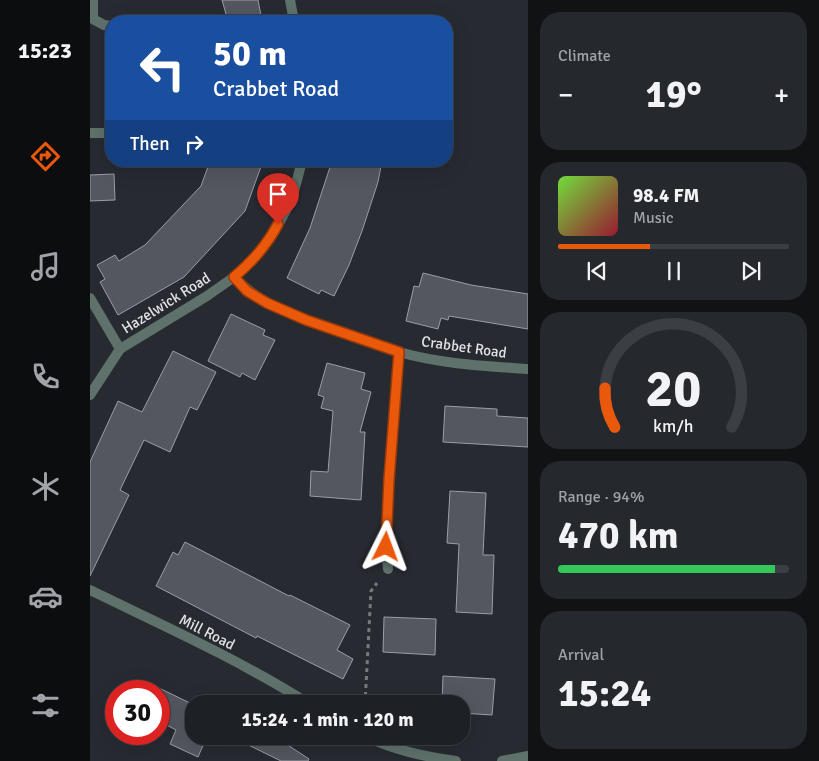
<!DOCTYPE html>
<meta charset="utf-8">
<style>
body{margin:0;font-family:Signika,sans-serif;background:#25282d;color:#f1f3f6;height:100vh;display:flex;flex-direction:column;font-size:19px;white-space:nowrap}
*{box-sizing:border-box;margin:0}
p{font-size:16px;color:#a0a3a7}
.icon{flex:none;width:28px;height:28px;fill:none;stroke:currentColor;stroke-width:2;stroke-linecap:round;stroke-linejoin:round}
.map{position:relative;flex:1;overflow:hidden}
.sheet{display:flex;flex-direction:column;gap:12px;padding:12px;background:#101214;width:291px}
.sheet>*{flex:none}
.top-card{position:absolute;left:15px;top:15px;width:348px;height:152px;border-radius:20px;box-shadow:0 5px 20px #0002,0 0 0 1px #3b3e42;background:#1a4fa0;color:#fff;overflow:hidden}
.speed{position:absolute;left:15px;top:680px;display:flex;gap:10px;font-size:25px;font-weight:700;text-align:center}
.speed>*{display:grid;place-content:center;width:65px;height:65px;border-radius:50%;background:#1d2025;box-shadow:0 5px 20px #0002,0 0 0 1px #3b3e42;line-height:1}
.speed .limit{border:8px solid #d22;background:#fff;color:#111}
.pin{position:absolute;display:grid;place-items:center;width:42px;height:42px;color:#fff;margin:-51px -21px;border-radius:50% 50% 50% 0;rotate:-45deg;box-shadow:0 0 5px #0007}
.pin .icon{rotate:45deg}
.me{position:absolute;width:55px;margin:-28px;rotate:3deg;stroke-linejoin:round;filter:drop-shadow(0 0 4px #0008)}
.turn{display:flex;align-items:center;gap:18px;height:105px;padding:0 25px;font-size:22px}
.turn .icon{width:65px;height:65px;stroke-width:2.5}
.turn b{display:block;font-size:35px;line-height:42px}
.then{display:flex;align-items:center;height:48px;padding:0 25px;background:#0003;gap:10px;font-size:19px}
.big{font-size:38px;font-weight:700;line-height:1.1}
.sheet .card{flex:1;display:flex;flex-direction:column;justify-content:center;gap:8px;min-width:0;padding:0 18px;border-radius:20px;background:#25282d}
.sheet .dial{align-items:center;gap:0}
.dial svg{height:130px;overflow:visible;fill:none;stroke:#3b3e42;stroke-width:7;stroke-linecap:round;text-anchor:middle}
.dial text{fill:#f1f3f6;stroke:none}
.song{display:flex;align-items:center;gap:15px}
.cover{width:60px;height:60px;border-radius:8px;background:linear-gradient(135deg,hsl(100 70% 55%),hsl(350 70% 35%))}
.played{height:5px;border-radius:2px;background:linear-gradient(90deg,#ea580c 40%,#3b3e42 40%)}
.keys{display:flex;justify-content:space-around;direction:ltr}
.heat{display:flex;justify-content:space-between;align-items:center;font-size:28px;direction:ltr}
.charge{height:8px;border-radius:4px;background:linear-gradient(90deg,#34c759 94%,#3b3e42 0)}
.trip{position:absolute;left:95px;top:695px;width:285px;height:50px;border-radius:20px;background:#1d2025;box-shadow:0 5px 20px #0002,0 0 0 1px #3b3e42;font-weight:700;line-height:50px;text-align:center}
main{display:flex;flex:1;min-height:0}
.tabs{display:flex;flex-direction:column;width:90px;justify-content:space-around;align-items:center;background:#0c0d0f;color:#a0a3a7}
.tabs .icon{width:35px;height:35px}
.tabs .on{color:#ea580c}
.tabs b{font-size:22px;color:#f1f3f6}
.map>svg:first-child{display:block}
.building{fill:#54575f;stroke:#9a9ea7}
.lines{fill:none;stroke-linecap:round;stroke-linejoin:round}
.path{stroke:#77797f;stroke-width:3;stroke-dasharray:4 4;stroke-linecap:butt}
.service{stroke:#5e716b;stroke-width:10}
.minor{stroke:#5e716b;stroke-width:10}
.route-casing{stroke:#983908;stroke-width:12}
.route{stroke:#ea580c;stroke-width:9}
.labels{text-anchor:middle;dominant-baseline:central;stroke-width:5;stroke-linejoin:round;paint-order:stroke}
.street-label{font-size:15px;fill:#e1e2e7;stroke:#272a31}
</style>
<main>
<nav class="tabs">
<b>15:23</b>
<svg class="icon on" aria-label="directions" viewBox="0 0 24 24"><path d="M12 3l9 9-9 9-9-9zM9 14v-3h6M13 9l2 2-2 2"/></svg>
<svg class="icon" aria-label="music" viewBox="0 0 24 24"><path d="M9 18V5l10-2v13"/><circle cx="6" cy="18" r="3"/><circle cx="16" cy="16" r="3"/></svg>
<svg class="icon" aria-label="phone" viewBox="0 0 24 24"><path d="M5 4h4l2 5-3 2q2 4 5 5l2-3 5 2v4C11 20 4 13 5 4z"/></svg>
<svg class="icon" aria-label="climate" viewBox="0 0 24 24"><path d="M12 3v18M4 7l16 10M4 17L20 7"/></svg>
<svg class="icon" aria-label="car" viewBox="0 0 24 24"><path d="M5 17H2v-5l4-1 3-4h7l3 4 3 1v5h-3M9 17h6M6 11h13"/><circle cx="7" cy="17" r="2"/><circle cx="17" cy="17" r="2"/></svg>
<svg class="icon" aria-label="filters" viewBox="0 0 24 24"><path d="M4 7h16M4 17h16"/><circle cx="9" cy="7" r="2"/><circle cx="15" cy="17" r="2"/></svg>
</nav>
<div class="map">
<svg width="438" height="761" viewBox="0 0 438 761">
<rect width="100%" height="100%" fill="#272a31"/>
<g class="building">
<path d="M132,0H168L172,21H138Z"/>
<path d="M120,161H173L155,211L94,277L28,315L10,282L15,279L7,265L25,255L29,261L55,245L111,186Z"/>
<path d="M242,161H292L288,182L272,231L259,265L244,296L231,290L229,294L197,278L220,228Z"/>
<path d="M24,174L25,200L0,201V175Z"/>
<path d="M333,273L381,285L438,294V329L359,316L358,320L351,318L348,329L316,321L324,286L329,287Z"/>
<path d="M141,314L175,330L173,335L185,340L165,380L152,373L150,377L118,361Z"/>
<path d="M83,351L126,372L107,410L100,407L80,452L54,440L30,490L39,495L0,576V462L28,401L52,412Z"/>
<path d="M237,363L275,373L271,389L281,392L270,432H275L271,500L220,496L221,471L238,472L243,411L231,408L234,397L228,395Z"/>
<path d="M355,406L407,409V416L438,418V447L353,442Z"/>
<path d="M360,491L396,493L393,555H404L402,614L366,612L369,544L357,543Z"/>
<path d="M95,542L199,596L200,595L260,625L247,650L263,659L253,679L167,636L166,638L66,586L83,552L88,555Z"/>
<path d="M294,617L346,619L345,655L293,652Z"/>
<path d="M353,676L405,679L402,715L371,713V704H352Z"/>
<path d="M69,688L104,705V736H117L108,757L80,744L86,730L69,721Z"/>
<path d="M140,736H184L219,759L218,761H191Z"/>
</g>
<g class="lines">
<path class="path" d="M275,704L281,591L287,583"/>
<g class="service">
<path d="M3,0V19L14,25L21,26"/>
<path d="M0,133H15"/>
<path d="M0,298L30,349"/>
</g>
<g class="minor">
<path d="M200,0L204,21"/>
<path d="M144,277C171,305 204,316 240,328C263,336 286,345 309,352C351,364 395,366 438,369"/>
<path d="M0,395L30,349L117,296L144,277L164,259L182,236L202,199L212,161"/>
<path d="M298,569L296,547L299,479L309,352"/>
<path d="M0,590C74,626 150,660 219,704"/>
<path d="M273,736C306,750 330,756 366,761"/>
<path d="M412,761L438,756"/>
</g>
</g>
<g class="lines">
<defs>
<path id="route" d="M188,224C177,245 162,262 144,277L157,291L177,303L216,320L309,352L299,479L296,547"/>
</defs>
<use href="#route" class="route-casing"/>
<use href="#route" class="route"/>
</g>
<g class="labels">
<g class="street-label">
<text transform="translate(76 303) rotate(-32)">Hazelwick Road</text>
<text transform="translate(374 347) rotate(8)">Crabbet Road</text>
<text transform="translate(117 632) rotate(27)">Mill Road</text>
</g>
</g>
</svg>
<div class="speed"><div class="limit">30</div></div>
<div class="pin" style="left:188px;top:224px;background:#d93025"><svg class="icon" aria-label="arrive" viewBox="0 0 24 24"><path d="M6 21V4h12l-3 4 3 4H6"/></svg></div>
<svg class="me" style="left:296px;top:547px" viewBox="-20 -20 40 40"><path d="M0-17L14 15 0 8-14 15z" fill="#ea580c" stroke="#fff" stroke-width="4"/></svg>
<div class="trip">15:24 · 1 min · 120 m</div>
<div class="top-card">
<div class="turn"><svg class="icon" aria-label="left" viewBox="0 0 24 24"><path d="M17 20v-9H6M10 6l-5 5 5 5"/></svg><div><b>50 m</b>Crabbet Road</div></div>
<div class="then">Then<svg class="icon" aria-label="right" viewBox="0 0 24 24"><path d="M7 20v-9h11M14 6l5 5-5 5"/></svg></div>
</div>
</div>
<section class="sheet">
<div class="card"><p>Climate</p>
<div class="heat"><a>−</a><b class="big">19°</b><a>+</a></div>
</div>
<div class="card">
<div class="song"><i class="cover"></i><div><b>98.4 FM</b><p>Music</p></div></div>
<div class="played"></div>
<div class="keys"><svg class="icon" aria-label="previous" viewBox="0 0 24 24"><path d="M18 5L8 12l10 7zM5 5v14"/></svg><svg class="icon" aria-label="pause" viewBox="0 0 24 24"><path d="M8 5v14M16 5v14"/></svg><svg class="icon" aria-label="next" viewBox="0 0 24 24"><path d="M6 5l10 7-10 7zM19 5v14"/></svg></div>
</div>
<div class="card dial"><svg viewBox="0 0 100 80">
<path d="M14 69A42 42 0 1 1 86 69"/>
<path d="M14 69A42 42 0 0 1 8 45" stroke="#ea580c"/>
<text x="50" y="56" font-size="32" font-weight="700">20</text>
<text x="50" y="72" font-size="11">km/h</text>
</svg></div>
<div class="card"><p>Range · 94%</p><b class="big">470 km</b><div class="charge"></div></div>
<div class="card"><p>Arrival</p><b class="big">15:24</b></div>
</section>
</main>
